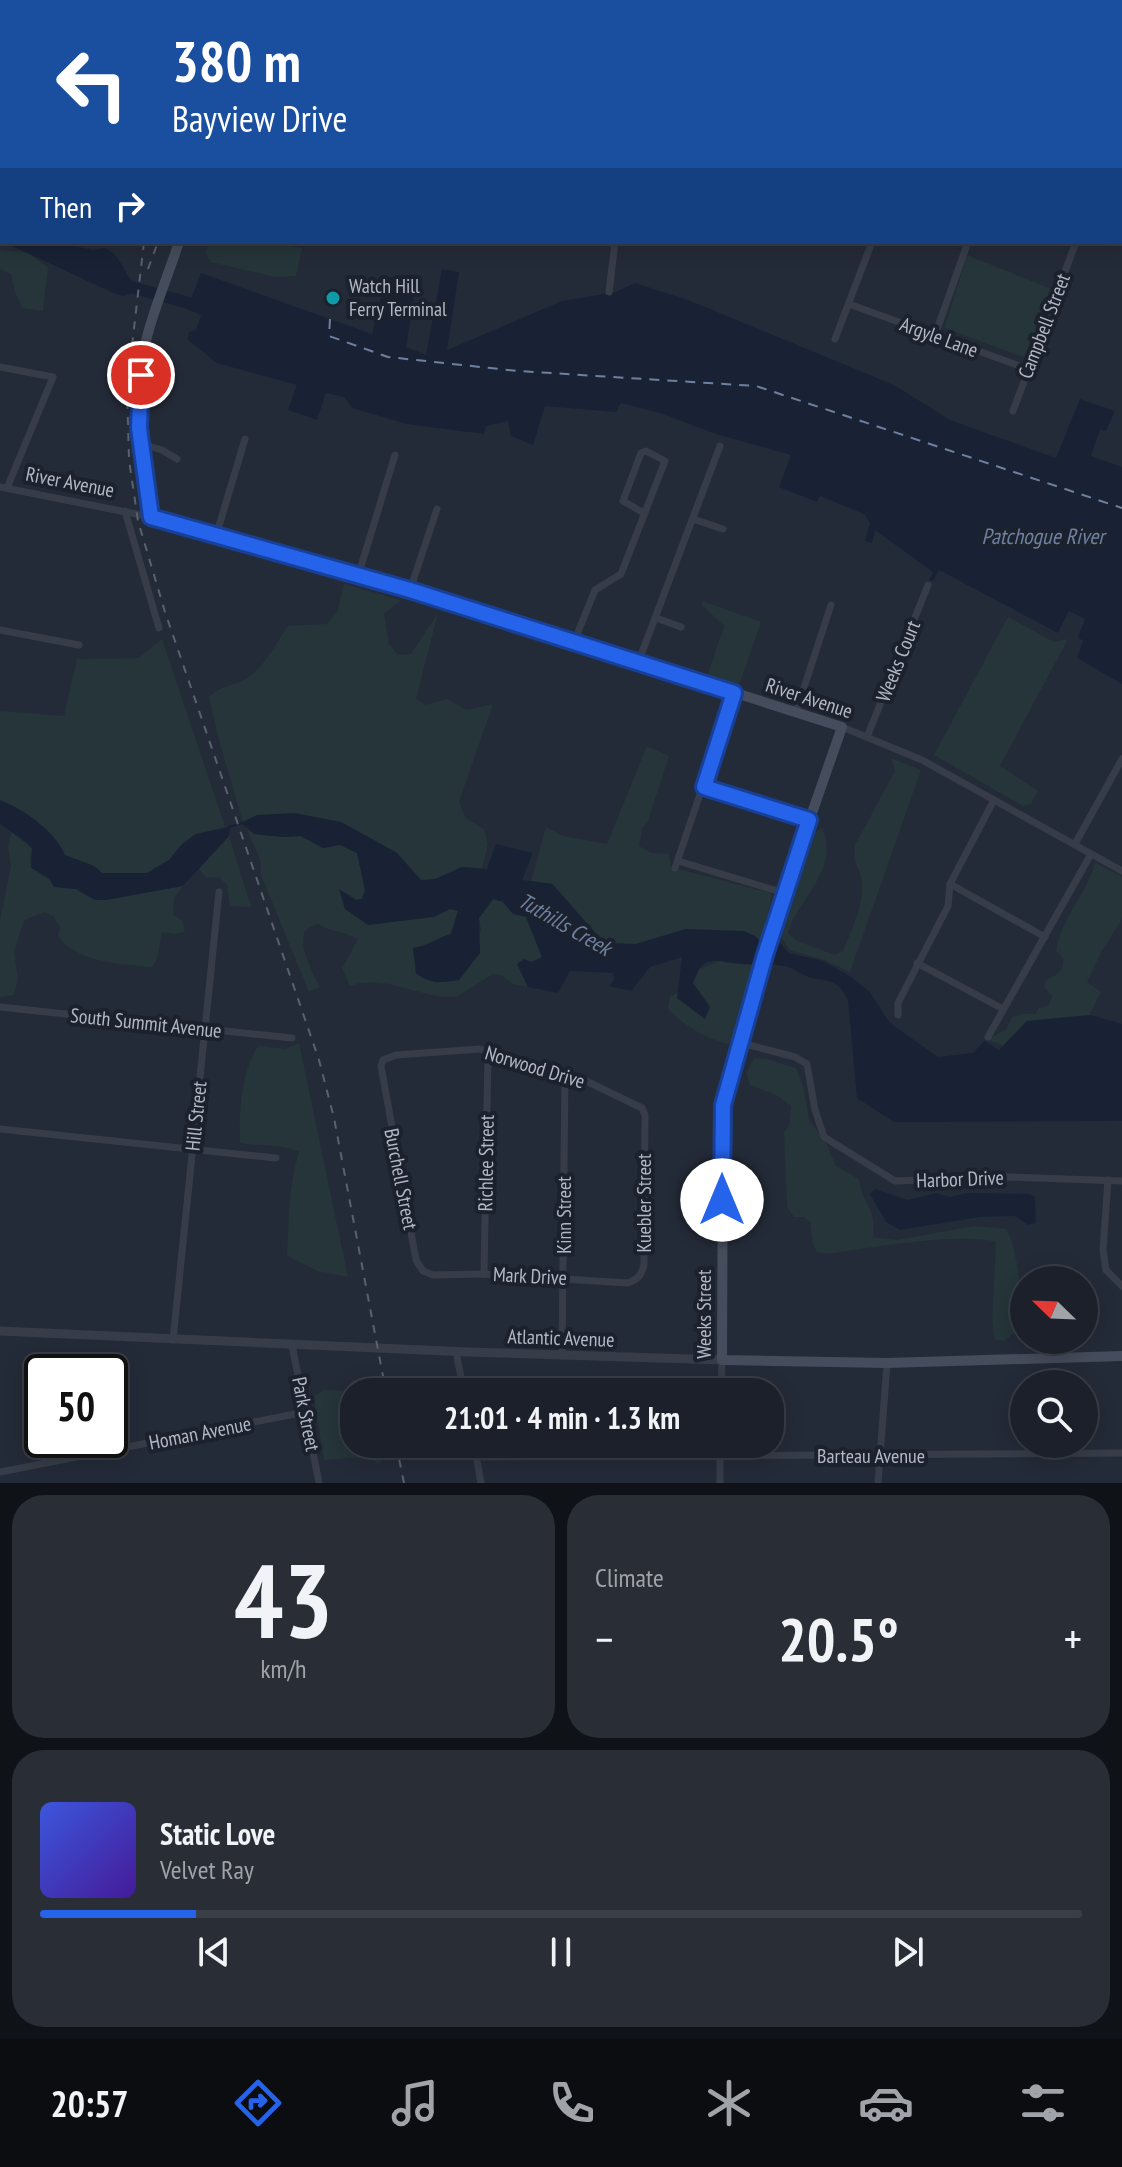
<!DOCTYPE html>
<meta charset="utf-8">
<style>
body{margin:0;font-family:"PT Sans Narrow",sans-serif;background:#282d36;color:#f1f3f6;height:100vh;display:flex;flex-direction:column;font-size:30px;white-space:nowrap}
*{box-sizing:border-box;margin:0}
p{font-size:26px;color:#a0a3a8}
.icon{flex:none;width:44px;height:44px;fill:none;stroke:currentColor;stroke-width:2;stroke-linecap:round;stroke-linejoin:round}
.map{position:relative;height:1483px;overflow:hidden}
.sheet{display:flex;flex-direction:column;gap:12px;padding:12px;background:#0f1217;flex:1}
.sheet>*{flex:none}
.top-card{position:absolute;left:0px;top:0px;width:1122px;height:244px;box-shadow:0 4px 20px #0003,0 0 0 2px #393e47;background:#1a4fa0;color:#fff;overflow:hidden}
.needle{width:52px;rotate:293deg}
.buttons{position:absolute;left:1010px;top:1266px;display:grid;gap:16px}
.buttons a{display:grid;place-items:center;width:88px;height:88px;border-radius:50%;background:#1b202a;box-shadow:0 4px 20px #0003,0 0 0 2px #393e47;font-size:40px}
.speed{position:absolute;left:24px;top:1354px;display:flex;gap:16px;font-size:40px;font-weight:700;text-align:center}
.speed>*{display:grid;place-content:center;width:104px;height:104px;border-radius:50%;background:#1b202a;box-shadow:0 4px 20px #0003,0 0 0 2px #393e47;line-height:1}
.speed .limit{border:4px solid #111;border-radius:12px;background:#fff;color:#111}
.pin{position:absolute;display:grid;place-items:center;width:68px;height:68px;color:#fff;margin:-34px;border:4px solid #fff;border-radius:50%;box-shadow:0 2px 8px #0007}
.me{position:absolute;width:88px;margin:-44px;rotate:0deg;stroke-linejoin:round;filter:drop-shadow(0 0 6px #0008)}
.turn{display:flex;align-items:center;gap:28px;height:168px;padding:0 40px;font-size:36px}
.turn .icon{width:104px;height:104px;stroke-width:2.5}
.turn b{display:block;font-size:56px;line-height:68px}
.then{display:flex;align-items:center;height:76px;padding:0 40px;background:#0003;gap:16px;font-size:30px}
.big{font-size:60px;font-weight:600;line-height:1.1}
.sheet .card{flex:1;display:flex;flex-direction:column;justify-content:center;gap:12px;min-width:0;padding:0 28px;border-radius:32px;background:#282d36}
.sheet .dial{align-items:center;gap:0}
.dial b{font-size:104px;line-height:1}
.song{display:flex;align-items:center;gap:24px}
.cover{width:96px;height:96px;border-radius:12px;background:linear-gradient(135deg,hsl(230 70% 55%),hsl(260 70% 35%))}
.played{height:8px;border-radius:4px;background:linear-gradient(90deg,#2563eb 15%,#393e47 15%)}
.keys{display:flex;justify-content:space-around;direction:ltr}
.heat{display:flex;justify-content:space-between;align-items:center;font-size:44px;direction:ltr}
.sheet .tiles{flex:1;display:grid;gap:12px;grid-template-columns:1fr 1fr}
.card:last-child{grid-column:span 2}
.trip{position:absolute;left:340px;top:1378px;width:444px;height:80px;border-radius:32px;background:#1b202a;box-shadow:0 4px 20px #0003,0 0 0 2px #393e47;font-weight:600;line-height:80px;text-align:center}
.dock{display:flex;height:128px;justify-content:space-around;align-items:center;background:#0b0d11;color:#a0a3a8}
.dock .icon{width:56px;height:56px}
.dock .current{color:#2563eb}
.dock b{font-size:36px;color:#f1f3f6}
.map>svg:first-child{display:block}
.green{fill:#253539}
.water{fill:#182234}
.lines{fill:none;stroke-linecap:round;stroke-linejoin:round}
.stream{stroke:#182234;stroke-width:2}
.river{stroke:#182234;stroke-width:12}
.ferry{stroke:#6e80a0;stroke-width:2;stroke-dasharray:10 8;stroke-linecap:butt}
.minor{stroke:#373d48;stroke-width:7}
.tertiary{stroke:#373d48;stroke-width:9}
.secondary{stroke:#454c5b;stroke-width:10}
.rail{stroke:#59616f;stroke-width:2;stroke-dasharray:8 8;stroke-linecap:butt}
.route-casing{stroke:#184099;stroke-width:20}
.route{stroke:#2563eb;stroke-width:14}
.culture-dot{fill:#0f9aa8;stroke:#1c222d;stroke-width:3}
.labels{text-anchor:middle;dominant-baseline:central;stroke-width:8;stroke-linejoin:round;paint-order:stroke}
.poi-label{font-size:20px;fill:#b2b8c4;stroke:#1c222d;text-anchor:start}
.street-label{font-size:20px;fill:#b2b8c4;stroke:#1c222d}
.water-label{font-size:22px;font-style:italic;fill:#6e80a0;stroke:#1c222d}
</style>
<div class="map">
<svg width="1122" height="1483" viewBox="0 0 1122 1483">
<rect width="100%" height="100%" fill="#242b38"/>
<g class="green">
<path d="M210,242H269L302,248L296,276L275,277L211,262L205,252Z"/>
<path d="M0,250L26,252L48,267L43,311L23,308L15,292L11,274L0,269Z"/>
<path d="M967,255L1051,289L1026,358L947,329L945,326Z"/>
<path d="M344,584L401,600L384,614L389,644L398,655L411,654L438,613L416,699L426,705L447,699L467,710L493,704L459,802L466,818L484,829L488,844L482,869L462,867L435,880H421L397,853L341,822L257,815L243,822L220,744L209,697C221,685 236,686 249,677C264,667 277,642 288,626L327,624L337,612Z"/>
<path d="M703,601L761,622L739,685L707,677L724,626L702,605Z"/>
<path d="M1008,617L1054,642L1068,639L1000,766L1038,791L1031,804L1023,806L934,755Z"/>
<path d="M162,639L225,827L196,834L182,844L169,860L147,873H102L94,866L65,855L36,820L0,800V711L64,716L77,659L138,658Z"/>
<path d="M647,746L669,756L648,821L642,829L639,846L651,853L669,854L671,867L770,893L772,896L761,942L755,936L686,929L635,944L604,943L553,884L531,881L546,827L563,836L607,844Z"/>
<path d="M891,758L921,770L850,972L825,960L790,950L781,937L815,832L822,828C841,869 798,898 788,933L795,940L835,955L843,951C851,931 864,905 862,883C860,866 852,864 855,845L895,771Z"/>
<path d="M246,827L254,834L283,837L301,836L323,848L340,845L357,853L365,890L362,899L357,900L340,890L345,909L434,917L450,909L458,911L451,934C437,938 428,946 414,948L416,973L424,979L438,983L481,931L479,918L493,899L503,901L513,914L526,916L542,957L532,962L518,964L528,987L513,984L502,975L493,974L456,997C419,999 385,973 350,986L342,968L358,939C345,931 331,932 318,924C315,925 308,928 306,930C296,942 314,976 320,987L309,992L261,875V862Z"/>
<path d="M12,832L32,849L30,862L38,873L62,888L76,889L95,900L183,886L174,898L173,915L182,921L185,932L175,934L162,932L157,959L152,967C121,964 77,963 58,936L60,927L53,916L45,912L24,920L14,952L18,979L14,995L0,997V921L11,866L8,845Z"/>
<path d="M229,836L251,907L230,906L227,885L219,877L206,878L199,869Z"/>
<path d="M1095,862L1122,877V919L1102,951L1087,982L1101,992L1089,1015L1027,1021L1003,1046L987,1039L1006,1030L1012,1017L1021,1014H1035L1039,1008L1049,1005L1052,996L1044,987L1046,980C1057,975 1064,972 1063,958L1056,951C1060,919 1087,894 1095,862Z"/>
<path d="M722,960L755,964L732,1044C715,1044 678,1023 668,1008L670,997L678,992V998L710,1007L693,983L699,969Z"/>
<path d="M299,1043L348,1277L318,1271L287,1256C289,1220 288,1187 299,1152C280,1143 260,1147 240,1143C239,1113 241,1072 258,1046L285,1049Z"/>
<path d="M754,1058L767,1059L796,1068L804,1090L809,1120L826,1143L836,1166L859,1179C861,1202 877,1206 873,1237L897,1240L974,1226L1006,1229C1017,1242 1023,1306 1023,1326L1004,1341L995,1340L992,1321L996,1242C962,1231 865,1249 825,1254L817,1252L813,1245L810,1222L804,1217H794L787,1207L784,1132L789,1126L791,1106L778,1096L750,1085L746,1074Z"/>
<path d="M324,1390L369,1391L354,1392V1444H380L383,1460L378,1464L370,1457L324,1460L314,1396Z"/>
</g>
<g class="water">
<path d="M0,230L2,242L60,243L93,250L105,248C122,256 123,272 134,284L133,293L123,296L111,292L19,249L7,244L0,245Z"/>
<path d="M442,269L459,272L447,350L562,301L616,292L635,283L688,300L894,385L950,420L1056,458L1080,399L1115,411L1106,431L1100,430L1091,456L1122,467V684L1077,658L1083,641L1078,637L1085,619L1069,611L1058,633L939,570L933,581L929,580L933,572L875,530L872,543L865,541L870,523L864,514L820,496L817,502L779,487L791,455L713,433L660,413L621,403L616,412L545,406L533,445L511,436L508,421L486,426L484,434L407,424L352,408L344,397L326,393L317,420L288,410L297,385L217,363L188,340L189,332L196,330L201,315L187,309L201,273L372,334L386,276L416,283L406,347L426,355Z"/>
<path d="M0,800C22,808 56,832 65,855L94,866L102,873H147L169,860L182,844L196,834L230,827L229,836L183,886L106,900H95L76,889L54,887L49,878L31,868L32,848L26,842L0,824Z"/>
<path d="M294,813L341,822L397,853L421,880L435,879L462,867L487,869L496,844L533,853L522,880L552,884L604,943L636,944L686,929L744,931L755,936L761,942L775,946L780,943L789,953L823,961L850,976L870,992L890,1023L938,1057L973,1053L984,1041L999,1050L1027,1021L1091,1015L1122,1024V1121L894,1122L857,1098L848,1000C838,980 831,982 812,978C803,976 795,968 784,966C767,963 749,966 732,963C724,962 716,959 707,962C699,966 696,975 693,983L710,1007L705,1019L677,998L682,957L650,967L631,991L609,986L614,980L613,973L570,971L558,993L528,987L517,964L524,959L532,962L542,957L526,917L513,914L503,902L493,899L479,918L480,953L459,980C442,983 430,984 416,973L413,948C428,946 437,938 451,934L458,911L450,909L434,917L368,925L345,909L339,889L356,900L362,899L365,890L357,853L340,845L323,848L301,836L283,837L254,834L241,823L257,815Z"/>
<path d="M875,1189L908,1200L936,1193L950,1197L967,1193L1029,1194L1035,1197L1036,1223L1028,1225L1015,1216L980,1217L900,1230L886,1222L870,1194Z"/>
</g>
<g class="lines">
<path class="stream" d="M229,827L242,823"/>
<path class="river" d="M120,284L203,307"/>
<path class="ferry" d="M330,319L329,336L388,357L518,371L756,386L1122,508"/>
<g class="minor">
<path d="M102,0L112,2"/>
<path d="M59,2V0"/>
<path d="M133,2V0"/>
<path d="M396,2V0"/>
<path d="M656,2V0"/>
<path d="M958,2L959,0"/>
<path d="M1,16H2"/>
<path d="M0,56L2,57"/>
<path d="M1120,128L1122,122"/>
<path d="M0,143H2"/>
<path d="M609,292L615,242"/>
<path d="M849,304L1028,369"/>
<path d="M935,335L968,242"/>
<path d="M835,339L872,242"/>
<path d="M0,367L53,377L7,488"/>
<path d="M1013,411L1076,242"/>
<path d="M141,444L162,450L177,459"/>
<path d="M0,487L151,517"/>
<path d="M125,511L159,628"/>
<path d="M693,519L723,529"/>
<path d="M216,536L245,439"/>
<path d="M358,576L395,455"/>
<path d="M410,590L437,509"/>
<path d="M656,618L681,627"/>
<path d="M0,630L79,645"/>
<path d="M574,642L595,590L621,574L665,461L646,451L641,453L623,501L644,513"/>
<path d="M638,663L720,446"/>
<path d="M796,712L831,605"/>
<path d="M842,727L922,760L1122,871"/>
<path d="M867,737L928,585"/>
<path d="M704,787L809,820"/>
<path d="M1075,844L1122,759"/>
<path d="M678,861L784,893"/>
<path d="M675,868L734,693"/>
<path d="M950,884L1045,937"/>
<path d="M917,963L1003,1009"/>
<path d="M0,1007L292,1038"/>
<path d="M898,1015V1003L948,906L950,884L994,800"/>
<path d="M988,1037L1091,854"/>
<path d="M742,1043L795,1057L807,1064L815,1110L824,1137L895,1181L1011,1177L1122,1181"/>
<path d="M480,1049L582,1079L642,1108L645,1115L644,1264C642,1275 638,1279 628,1283L484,1274L433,1275L423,1271L416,1260L381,1066L383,1060L396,1055Z"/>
<path d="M0,1129L276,1158"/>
<path d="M1108,1180L1103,1250L1106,1270L1122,1286"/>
<path d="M484,1274L488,1052"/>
<path d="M173,1340L219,892"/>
<path d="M292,1345L319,1483"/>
<path d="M456,1352L464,1392"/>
<path d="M562,1356L565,1073"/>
<path d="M721,1392L722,1360"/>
<path d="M474,1444L481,1483"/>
<path d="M720,1444V1483"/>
<path d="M476,1457C691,1455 907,1456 1122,1453"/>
<path d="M0,1472L305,1412"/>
<path d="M878,1483L887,1363"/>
</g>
<g class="tertiary">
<path d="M882,0L915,2"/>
<path d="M224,2V0"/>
<path d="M1120,80L1122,81"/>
<path d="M0,1331L468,1352L722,1360"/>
</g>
<g class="secondary">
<path d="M0,97H2"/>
<path d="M179,242C167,279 150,317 143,355C133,410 146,463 151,517L542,631L842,727L784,893L723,1105L722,1360L887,1363L1122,1356"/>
</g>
<g class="rail">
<path d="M170,2V0"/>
<path d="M144,242L127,389L129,460L138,521L165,612L319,1060L334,1118L386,1392"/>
<path d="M148,269L158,242"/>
<path d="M396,1444L404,1483"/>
</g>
</g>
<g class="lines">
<defs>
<path id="route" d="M141,375L139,428L151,517L410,590L734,693L704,787L809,820L765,955L723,1105L722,1200"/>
</defs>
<use href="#route" class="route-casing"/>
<use href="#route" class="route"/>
</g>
<circle class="culture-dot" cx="333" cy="298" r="8"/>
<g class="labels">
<g class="poi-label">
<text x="349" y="286">Watch Hill<tspan x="349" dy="23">Ferry Terminal</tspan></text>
</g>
<g class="street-label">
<text transform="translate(1044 326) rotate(-69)">Campbell Street</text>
<text transform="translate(939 337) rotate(20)">Argyle Lane</text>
<text transform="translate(70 482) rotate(11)">River Avenue</text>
<text transform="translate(898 661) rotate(-68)">Weeks Court</text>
<text transform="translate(809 698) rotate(18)">River Avenue</text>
<text transform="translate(146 1023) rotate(6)">South Summit Avenue</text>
<text transform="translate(535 1067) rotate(17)">Norwood Drive</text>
<text transform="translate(196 1116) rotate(-84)">Hill Street</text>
<text transform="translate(486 1163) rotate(-89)">Richlee Street</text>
<text transform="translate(401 1179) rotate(79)">Burchell Street</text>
<text transform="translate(960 1179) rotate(-2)">Harbor Drive</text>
<text transform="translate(644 1203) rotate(-90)">Kuebler Street</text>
<text transform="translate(564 1215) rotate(-90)">Kinn Street</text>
<text transform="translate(530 1276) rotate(3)">Mark Drive</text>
<text transform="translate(704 1314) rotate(-90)">Weeks Street</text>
<text transform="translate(561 1338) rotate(2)">Atlantic Avenue</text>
<text transform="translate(306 1414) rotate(79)">Park Street</text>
<text transform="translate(200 1433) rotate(-11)">Homan Avenue</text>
<text x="871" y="1456">Barteau Avenue</text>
</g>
<g class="water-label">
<text x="1043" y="536">Patchogue River</text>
<text transform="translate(565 924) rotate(30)">Tuthills Creek</text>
</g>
</g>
</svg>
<div class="buttons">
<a><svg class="needle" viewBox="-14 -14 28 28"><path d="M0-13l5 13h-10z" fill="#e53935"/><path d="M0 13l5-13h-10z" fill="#a0a3a8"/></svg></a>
<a><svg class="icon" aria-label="search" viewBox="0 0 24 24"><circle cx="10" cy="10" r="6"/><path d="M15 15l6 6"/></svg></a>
</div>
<div class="speed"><div class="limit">50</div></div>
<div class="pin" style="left:141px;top:375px;background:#d93025"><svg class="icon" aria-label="arrive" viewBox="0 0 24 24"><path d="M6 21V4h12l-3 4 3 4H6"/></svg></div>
<svg class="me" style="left:722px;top:1200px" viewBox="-20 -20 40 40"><circle r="19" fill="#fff"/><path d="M0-13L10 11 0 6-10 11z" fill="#2563eb"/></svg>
<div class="trip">21:01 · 4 min · 1.3 km</div>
<div class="top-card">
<div class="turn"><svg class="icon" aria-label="left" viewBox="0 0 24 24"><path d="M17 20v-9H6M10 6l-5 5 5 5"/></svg><div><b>380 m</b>Bayview Drive</div></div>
<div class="then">Then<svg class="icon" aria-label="right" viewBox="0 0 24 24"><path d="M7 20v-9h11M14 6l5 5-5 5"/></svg></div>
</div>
</div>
<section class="sheet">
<div class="tiles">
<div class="card dial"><b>43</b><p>km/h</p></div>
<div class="card"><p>Climate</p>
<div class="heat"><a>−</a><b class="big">20.5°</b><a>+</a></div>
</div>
<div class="card">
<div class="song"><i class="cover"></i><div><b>Static Love</b><p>Velvet Ray</p></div></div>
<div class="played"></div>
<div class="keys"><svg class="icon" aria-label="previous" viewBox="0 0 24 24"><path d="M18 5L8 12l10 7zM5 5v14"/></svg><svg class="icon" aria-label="pause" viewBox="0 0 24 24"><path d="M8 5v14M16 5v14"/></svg><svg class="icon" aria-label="next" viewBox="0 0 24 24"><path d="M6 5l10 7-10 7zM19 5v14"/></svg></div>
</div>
</div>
</section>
<nav class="dock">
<b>20:57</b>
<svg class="icon current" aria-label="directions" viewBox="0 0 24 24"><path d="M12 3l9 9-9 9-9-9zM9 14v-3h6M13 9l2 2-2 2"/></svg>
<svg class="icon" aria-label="music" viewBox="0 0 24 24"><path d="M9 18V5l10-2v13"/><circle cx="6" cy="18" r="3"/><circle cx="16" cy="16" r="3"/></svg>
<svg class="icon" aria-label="phone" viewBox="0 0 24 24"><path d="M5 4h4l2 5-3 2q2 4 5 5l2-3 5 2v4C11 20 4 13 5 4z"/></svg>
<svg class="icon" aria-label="climate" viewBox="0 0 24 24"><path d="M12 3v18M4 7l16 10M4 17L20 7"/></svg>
<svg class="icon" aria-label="car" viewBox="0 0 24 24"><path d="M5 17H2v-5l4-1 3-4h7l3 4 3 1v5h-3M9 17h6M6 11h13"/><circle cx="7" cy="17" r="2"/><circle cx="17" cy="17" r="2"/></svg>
<svg class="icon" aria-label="filters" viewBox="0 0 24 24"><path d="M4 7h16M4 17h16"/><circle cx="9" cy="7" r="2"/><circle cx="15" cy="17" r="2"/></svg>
</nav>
